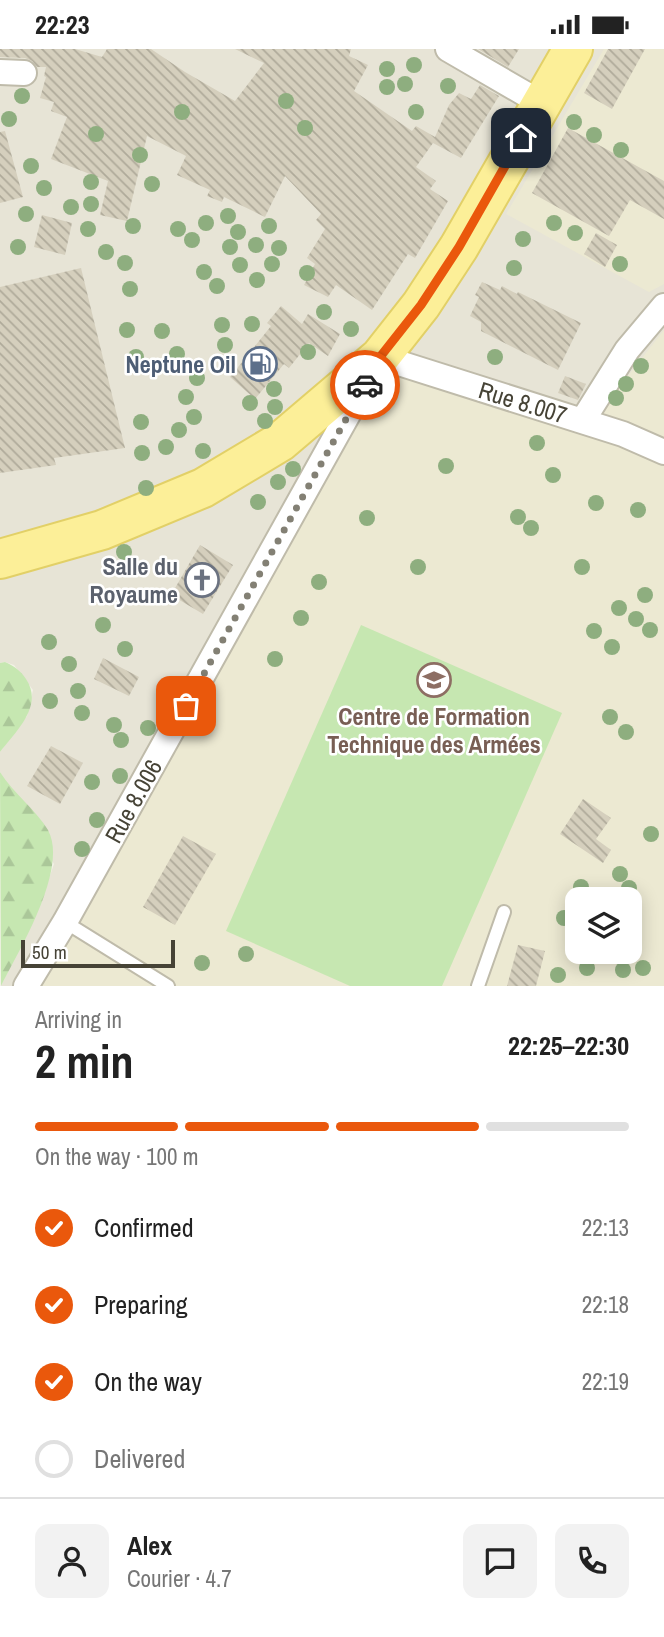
<!DOCTYPE html>
<meta charset="utf-8">
<style>
:root{--surface:#fff;--page:#f2f2f2;--text:#222;--muted:#767676;--line:#e0e0e0;--accent:#ea580c}
body{margin:0;font-family:"Archivo Narrow",sans-serif;background:var(--page);color:var(--text);height:100vh;display:flex;flex-direction:column;font-size:26px;white-space:nowrap}
*{box-sizing:border-box;margin:0}
p{font-size:23px;color:var(--muted)}
.icon{flex:none;width:38px;height:38px;fill:none;stroke:currentColor;stroke-width:2;stroke-linecap:round;stroke-linejoin:round}
.map{position:relative;height:937px;overflow:hidden}
.details{display:flex;flex-direction:column;background:var(--surface);flex:1}
.details>*{flex:none}
.controls{position:absolute;left:565px;top:838px;display:grid;gap:14px}
.controls a{display:grid;place-items:center;width:77px;height:77px;border-radius:14px;background:var(--surface);box-shadow:0 4px 18px #0003;font-size:35px}
.scale{position:absolute;left:21px;bottom:18px;width:154px;box-sizing:border-box;padding-left:7px;border:4px solid #464336;border-top:0;font-size:19px;line-height:24px;white-space:nowrap;color:#464336;-webkit-text-stroke:5px #fff;paint-order:stroke}
.pin{position:absolute;display:grid;place-items:center;width:60px;height:60px;color:#fff;margin:-30px;border-radius:14px;box-shadow:0 4px 10px #0006}
.courier{position:absolute;display:grid;place-items:center;width:70px;height:70px;margin:-35px;border:5px solid #ea580c;border-radius:50%;background:#fff;color:#222;box-shadow:0 2px 9px #0007}
.overview em{font-style:normal;font-weight:700}
.overview div{display:flex;flex-direction:column-reverse}
.overview{display:flex;align-items:center;justify-content:space-between;height:119px;padding:0 35px}
h1{font-size:46px;font-weight:700;line-height:52px}
.bar{display:grid;grid-template-columns:repeat(4,1fr);gap:10px 7px;align-content:center;height:84px;padding:0 35px}
.bar i{height:9px;border-radius:5px;background:var(--line)}
.bar .on{background:var(--accent)}
.bar p{grid-column:span 4}
.line{display:flex;align-items:center;gap:18px;padding:0 35px;border-top:2px solid var(--line)}
.line div{flex:1}
.round{display:grid;place-items:center;flex:none;width:74px;height:74px;border-radius:14px;background:var(--page)}
ol{padding:0 35px;list-style:none}
li{display:flex;align-items:center;gap:21px;height:77px}
li p{margin-inline-start:auto}
li .icon{padding:7px;border-radius:50%;background:var(--accent);color:#fff;stroke-width:4}
li:last-child{color:var(--muted)}
li i{width:38px;height:38px;border:4px solid var(--line);border-radius:50%}
.status{display:flex;justify-content:space-between;align-items:center;height:49px;padding:0 35px;background:var(--surface);direction:ltr}
.status svg{height:19px;fill:currentColor}
.map>svg:first-child{display:block}
.residential{fill:#e7e4d6;fill-rule:evenodd}
.education{fill:#ece9d2;fill-rule:evenodd}
.forest{fill:url(#forest-firs)}
.garden{fill:#c6e7b1}
.building{fill:url(#building-back-hatch)}
.lines{fill:none;stroke-linecap:round;stroke-linejoin:round}
.service-casing{stroke:#bfbbaa;stroke-width:16}
.minor-casing{stroke:#bfbbaa;stroke-width:28}
.primary-casing{stroke:#e2d067;stroke-width:42}
.service{stroke:#fff;stroke-width:12}
.minor{stroke:#fff;stroke-width:24}
.primary{stroke:#fcef98;stroke-width:38}
.tree{fill:#8eae7f}
.done{stroke:#838074;stroke-width:7;stroke-dasharray:0 12.6}
.route{stroke:#ea580c;stroke-width:9}
.labels{text-anchor:middle;dominant-baseline:central;stroke-width:5;stroke-linejoin:round;paint-order:stroke}
.service-label{font-size:24px;font-weight:bold;fill:#4e5e75;stroke:#fff;text-anchor:end}
.street-label{font-size:24px;fill:#464336;stroke:#fff}
.worship-label{font-size:24px;font-weight:bold;fill:#5b616d;stroke:#fff;text-anchor:end}
.education-label{font-size:24px;font-weight:bold;fill:#785e54;stroke:#fff}
</style>
<div class="status"><b>22:23</b><svg viewBox="0 0 49 12"><path d="M0 12V9h3v3zM5 12V6h3v6zM10 12V3h3v9zM15 12V0h3v12zM26 1h20v11H26zM47 4h2v5h-2z"/></svg></div>
<div class="map">
<svg width="664" height="937" viewBox="0 0 664 937">
<defs>
<pattern id="forest-firs" width="22" height="20" patternUnits="userSpaceOnUse" patternTransform="scale(1.75)"><rect width="22" height="20" fill="#c6e7b1"/><path d="M5 1l3.5 6h-7zM16 11l3.5 6h-7z" fill="#abc799"/></pattern>
<pattern id="building-back-hatch" width="6" height="6" patternUnits="userSpaceOnUse" patternTransform="scale(1.75)"><rect width="6" height="6" fill="#d5cfbd"/><path d="M-1 5l2 2M0 0l6 6M5-1l2 2" fill="none" stroke="#afaa9a"/></pattern>
</defs>
<rect width="100%" height="100%" fill="#f3f2e7"/>
<path class="residential" d="M 0,0 L 664,0 L 664,937 L 1,937 L 39,858 L 54,815 L 0,723 L 0,703 L 27,667 L 33,641 L 14,616 L 5,613 L 0,614 ZM 578,850 L 630,850 L 630,903 L 578,903 Z"/>
<path class="education" d="M 604,0 L 664,0 L 664,235 L 649,243 L 506,165 Z
M 664,281 L 664,390 L 599,364 Z
M 374,320 L 578,378 L 664,412 L 664,937 L 32,937 ZM 578,850 L 630,850 L 630,903 L 578,903 Z"/>
<path class="forest" d="M 5,613 C 14,617 21,622 26,630 C 44,657 16,682 0,703 L 0,614 Z
M 0,723 C 13,744 37,762 48,781 C 69,820 19,901 1,937 Z"/>
<path class="garden" d="M 361,576 L 562,664 L 442,937 L 350,937 L 226,882 Z"/>
<path class="building" d="M 0,0 L 75,0 L 102,8 L 107,0 L 151,0 L 185,23 L 235,52 L 264,14 L 235,0 L 351,0 L 349,7 L 368,16 L 354,42 L 412,82 L 416,77 L 435,88 L 449,56 L 459,44 L 471,50 L 480,36 L 499,47 L 461,109 L 433,94 L 416,118 L 436,132 L 430,140 L 448,152 L 415,209 L 408,205 L 372,261 L 336,236 L 328,248 L 304,236 L 315,215 L 307,209 L 325,180 L 316,171 L 321,165 L 285,127 L 265,168 L 224,148 L 222,153 L 207,147 L 210,141 L 177,126 L 186,107 L 147,87 L 127,172 L 100,166 L 108,132 L 51,110 L 67,68 L 51,62 L 54,53 L 40,49 L 46,28 L 44,27 L 46,18 L 37,18 L 32,12 L 25,9 L 0,8 Z
M 478,0 L 519,0 L 508,18 Z
M 608,0 L 645,0 L 612,60 L 584,44 Z
M 568,79 L 664,132 L 664,170 L 630,151 L 609,187 L 532,144 Z
M 5,82 L 23,148 L 0,154 L 0,83 Z
M 42,166 L 72,174 L 65,206 L 34,198 Z
M 596,184 L 617,196 L 605,218 L 584,205 Z
M 81,219 L 125,399 L 54,409 L 56,416 L 0,424 L 0,238 Z
M 482,233 L 500,241 L 502,237 L 517,245 L 518,243 L 581,274 L 558,321 L 481,282 L 481,273 L 470,267 L 479,248 L 475,246 Z
M 281,257 L 302,275 L 308,265 L 340,285 L 328,307 L 309,294 L 289,319 L 284,315 L 255,350 L 230,328 L 271,277 L 267,274 Z
M 565,327 L 586,335 L 578,351 L 558,344 Z
M 200,496 L 233,516 L 203,565 L 171,546 Z
M 103,609 L 139,628 L 129,647 L 94,630 Z
M 51,697 L 83,714 L 60,755 L 27,737 Z
M 583,750 L 611,769 L 596,790 L 611,801 L 603,814 L 560,785 Z
M 183,787 L 216,805 L 175,876 L 143,858 Z
M 518,896 L 545,902 L 536,937 L 507,937 Z"/>
<g class="lines">
<g class="service-casing">
<path id="service" d="M 65,873 L 168,937
M 478,937 L 504,863"/>
</g>
<g class="minor-casing">
<path id="minor" d="M 448,0 L 541,54
M 0,23 L 24,24
M 583,371 L 627,301 L 664,257
M 26,937 L 65,873 L 380,308 L 623,385 L 664,403"/>
</g>
<g class="primary-casing">
<path id="primary" d="M 0,510 L 102,481 L 203,439 L 280,393 L 380,308 L 421,256 L 459,198 L 573,0"/>
</g>
<use href="#service" class="service"/>
<use href="#minor" class="minor"/>
<use href="#primary" class="primary"/>
</g>
<g class="tree">
<circle cx="414" cy="16" r="8"/>
<circle cx="387" cy="20" r="8"/>
<circle cx="405" cy="35" r="8"/>
<circle cx="448" cy="37" r="8"/>
<circle cx="387" cy="38" r="8"/>
<circle cx="22" cy="47" r="8"/>
<circle cx="286" cy="52" r="8"/>
<circle cx="182" cy="63" r="8"/>
<circle cx="416" cy="63" r="8"/>
<circle cx="9" cy="70" r="8"/>
<circle cx="574" cy="73" r="8"/>
<circle cx="305" cy="79" r="8"/>
<circle cx="96" cy="85" r="8"/>
<circle cx="594" cy="86" r="8"/>
<circle cx="621" cy="101" r="8"/>
<circle cx="140" cy="106" r="8"/>
<circle cx="31" cy="117" r="8"/>
<circle cx="91" cy="133" r="8"/>
<circle cx="152" cy="135" r="8"/>
<circle cx="44" cy="139" r="8"/>
<circle cx="91" cy="155" r="8"/>
<circle cx="71" cy="158" r="8"/>
<circle cx="26" cy="165" r="8"/>
<circle cx="228" cy="167" r="8"/>
<circle cx="206" cy="174" r="8"/>
<circle cx="554" cy="174" r="8"/>
<circle cx="133" cy="177" r="8"/>
<circle cx="269" cy="177" r="8"/>
<circle cx="88" cy="180" r="8"/>
<circle cx="178" cy="180" r="8"/>
<circle cx="238" cy="183" r="8"/>
<circle cx="575" cy="184" r="8"/>
<circle cx="523" cy="190" r="8"/>
<circle cx="192" cy="191" r="8"/>
<circle cx="256" cy="196" r="8"/>
<circle cx="18" cy="198" r="8"/>
<circle cx="230" cy="198" r="8"/>
<circle cx="279" cy="199" r="8"/>
<circle cx="106" cy="203" r="8"/>
<circle cx="125" cy="214" r="8"/>
<circle cx="272" cy="215" r="8"/>
<circle cx="620" cy="215" r="8"/>
<circle cx="240" cy="216" r="8"/>
<circle cx="514" cy="219" r="8"/>
<circle cx="204" cy="223" r="8"/>
<circle cx="307" cy="224" r="8"/>
<circle cx="257" cy="231" r="8"/>
<circle cx="217" cy="237" r="8"/>
<circle cx="130" cy="240" r="8"/>
<circle cx="324" cy="263" r="8"/>
<circle cx="252" cy="275" r="8"/>
<circle cx="222" cy="276" r="8"/>
<circle cx="351" cy="280" r="8"/>
<circle cx="127" cy="281" r="8"/>
<circle cx="162" cy="282" r="8"/>
<circle cx="225" cy="296" r="8"/>
<circle cx="308" cy="303" r="8"/>
<circle cx="177" cy="305" r="8"/>
<circle cx="136" cy="308" r="8"/>
<circle cx="495" cy="308" r="8"/>
<circle cx="641" cy="317" r="8"/>
<circle cx="197" cy="329" r="8"/>
<circle cx="626" cy="335" r="8"/>
<circle cx="274" cy="340" r="8"/>
<circle cx="186" cy="348" r="8"/>
<circle cx="616" cy="349" r="8"/>
<circle cx="250" cy="354" r="8"/>
<circle cx="275" cy="358" r="8"/>
<circle cx="194" cy="368" r="8"/>
<circle cx="265" cy="372" r="8"/>
<circle cx="141" cy="373" r="8"/>
<circle cx="179" cy="381" r="8"/>
<circle cx="537" cy="394" r="8"/>
<circle cx="166" cy="398" r="8"/>
<circle cx="203" cy="402" r="8"/>
<circle cx="142" cy="404" r="8"/>
<circle cx="446" cy="417" r="8"/>
<circle cx="293" cy="420" r="8"/>
<circle cx="553" cy="426" r="8"/>
<circle cx="278" cy="433" r="8"/>
<circle cx="146" cy="439" r="8"/>
<circle cx="258" cy="453" r="8"/>
<circle cx="596" cy="454" r="8"/>
<circle cx="638" cy="461" r="8"/>
<circle cx="518" cy="468" r="8"/>
<circle cx="367" cy="469" r="8"/>
<circle cx="531" cy="479" r="8"/>
<circle cx="124" cy="503" r="8"/>
<circle cx="418" cy="518" r="8"/>
<circle cx="582" cy="518" r="8"/>
<circle cx="319" cy="533" r="8"/>
<circle cx="645" cy="546" r="8"/>
<circle cx="619" cy="559" r="8"/>
<circle cx="301" cy="569" r="8"/>
<circle cx="636" cy="570" r="8"/>
<circle cx="103" cy="576" r="8"/>
<circle cx="650" cy="581" r="8"/>
<circle cx="594" cy="582" r="8"/>
<circle cx="49" cy="593" r="8"/>
<circle cx="612" cy="598" r="8"/>
<circle cx="125" cy="600" r="8"/>
<circle cx="275" cy="610" r="8"/>
<circle cx="69" cy="615" r="8"/>
<circle cx="78" cy="642" r="8"/>
<circle cx="50" cy="652" r="8"/>
<circle cx="82" cy="664" r="8"/>
<circle cx="610" cy="668" r="8"/>
<circle cx="114" cy="676" r="8"/>
<circle cx="148" cy="679" r="8"/>
<circle cx="626" cy="683" r="8"/>
<circle cx="121" cy="691" r="8"/>
<circle cx="120" cy="727" r="8"/>
<circle cx="92" cy="733" r="8"/>
<circle cx="97" cy="771" r="8"/>
<circle cx="651" cy="785" r="8"/>
<circle cx="82" cy="800" r="8"/>
<circle cx="620" cy="825" r="8"/>
<circle cx="581" cy="838" r="8"/>
<circle cx="629" cy="839" r="8"/>
<circle cx="564" cy="869" r="8"/>
<circle cx="246" cy="905" r="8"/>
<circle cx="202" cy="914" r="8"/>
<circle cx="587" cy="919" r="8"/>
<circle cx="643" cy="919" r="8"/>
<circle cx="623" cy="921" r="8"/>
<circle cx="558" cy="926" r="8"/>
</g>
<g class="lines">
<path class="done" d="M 186,657 L 365,336"/>
<path class="route" d="M 365,336 L 380,308 L 421,256 L 459,198 L 521,89"/>
</g>
<defs>
<g id="fuel-ring" transform="scale(1.75)"><circle r="9.5" fill="#fff" stroke="#5c6f8a" stroke-width="1.5"/><path d="M-5.5-6h7V0h2V4h1.3V-2.5L3-4.5l.8-.8L6-3V5H2.5V1h-1V6h-7ZM-4.2-4.7v3.2H.2V-4.7Z" fill="#5c6f8a"/></g>
<g id="church-ring" transform="scale(1.75)"><circle r="9.5" fill="#fff" stroke="#6b7280" stroke-width="1.5"/><path d="M-1.2-6h2.4v3.5h3.3v2.4h-3.3V6h-2.4V-.1h-3.3v-2.4h3.3Z" fill="#6b7280"/></g>
<g id="school-ring" transform="scale(1.75)"><circle r="9.5" fill="#fff" stroke="#8d6e63" stroke-width="1.5"/><path d="M0-5L7-2L0 1L-7-2ZM-4 1L0 2.5L4 1V4Q0 6-4 4Z" fill="#8d6e63"/></g>
</defs>
<g fill-rule="evenodd">
<use href="#fuel-ring" x="260" y="315"/>
<use href="#church-ring" x="202" y="531"/>
<use href="#school-ring" x="434" y="631"/>
</g>
<g class="labels">
<g class="service-label">
<text x="236" y="315">Neptune Oil</text>
</g>
<g class="street-label">
<text transform="translate(523 353) rotate(17)">Rue 8.007</text>
<text transform="translate(133 752) rotate(-61)">Rue 8.006</text>
</g>
<g class="worship-label">
<text x="178" y="517">Salle du<tspan x="178" dy="28">Royaume</tspan></text>
</g>
<g class="education-label">
<text x="434" y="667">Centre de Formation<tspan x="434" dy="28">Technique des Armées</tspan></text>
</g>
</g>
</svg>
<div class="controls">
<a><svg class="icon" aria-label="layers" viewBox="0 0 24 24"><path d="M12 4l9 5-9 5-9-5zM3 14l9 5 9-5"/></svg></a>
</div>
<div class="scale">50 m</div>
<div class="pin" style="left:186px;top:657px;background:#ea580c"><svg class="icon" aria-label="bag" viewBox="0 0 24 24"><path d="M5 8h14l-1 12H6zM9 8a3 3 0 0 1 6 0"/></svg></div>
<div class="pin" style="left:521px;top:89px;background:#1f2937"><svg class="icon" aria-label="home" viewBox="0 0 24 24"><path d="M3 11l9-7 9 7M6 9v11h12V9"/></svg></div>
<div class="courier" style="left:365px;top:336px"><svg class="icon" aria-label="car" viewBox="0 0 24 24"><path d="M5 17H2v-5l4-1 3-4h7l3 4 3 1v5h-3M9 17h6M6 11h13"/><circle cx="7" cy="17" r="2"/><circle cx="17" cy="17" r="2"/></svg></div>
</div>
<section class="details">
<div class="overview"><div><h1>2 min</h1><p>Arriving in</p></div><em>22:25–22:30</em></div>
<div class="bar"><i class="on"></i><i class="on"></i><i class="on"></i><i></i><p>On the way · 100 m</p></div>
<ol>
<li><svg class="icon" aria-label="check" viewBox="0 0 24 24"><path d="M5 12l5 5 9-10"/></svg>Confirmed<p>22:13</p></li>
<li><svg class="icon" aria-label="check" viewBox="0 0 24 24"><path d="M5 12l5 5 9-10"/></svg>Preparing<p>22:18</p></li>
<li><svg class="icon" aria-label="check" viewBox="0 0 24 24"><path d="M5 12l5 5 9-10"/></svg>On the way<p>22:19</p></li>
<li><i></i>Delivered</li>
</ol>
<div class="line" style="height:126px"><a class="round"><svg class="icon" aria-label="person" viewBox="0 0 24 24"><circle cx="12" cy="8" r="4"/><path d="M4 21q1-7 8-7t8 7"/></svg></a><div><b>Alex</b><p>Courier · 4.7</p></div><a class="round"><svg class="icon" aria-label="chat" viewBox="0 0 24 24"><path d="M4 5h16v11H9l-5 4z"/></svg></a><a class="round"><svg class="icon" aria-label="phone" viewBox="0 0 24 24"><path d="M5 4h4l2 5-3 2q2 4 5 5l2-3 5 2v4C11 20 4 13 5 4z"/></svg></a></div>
</section>
